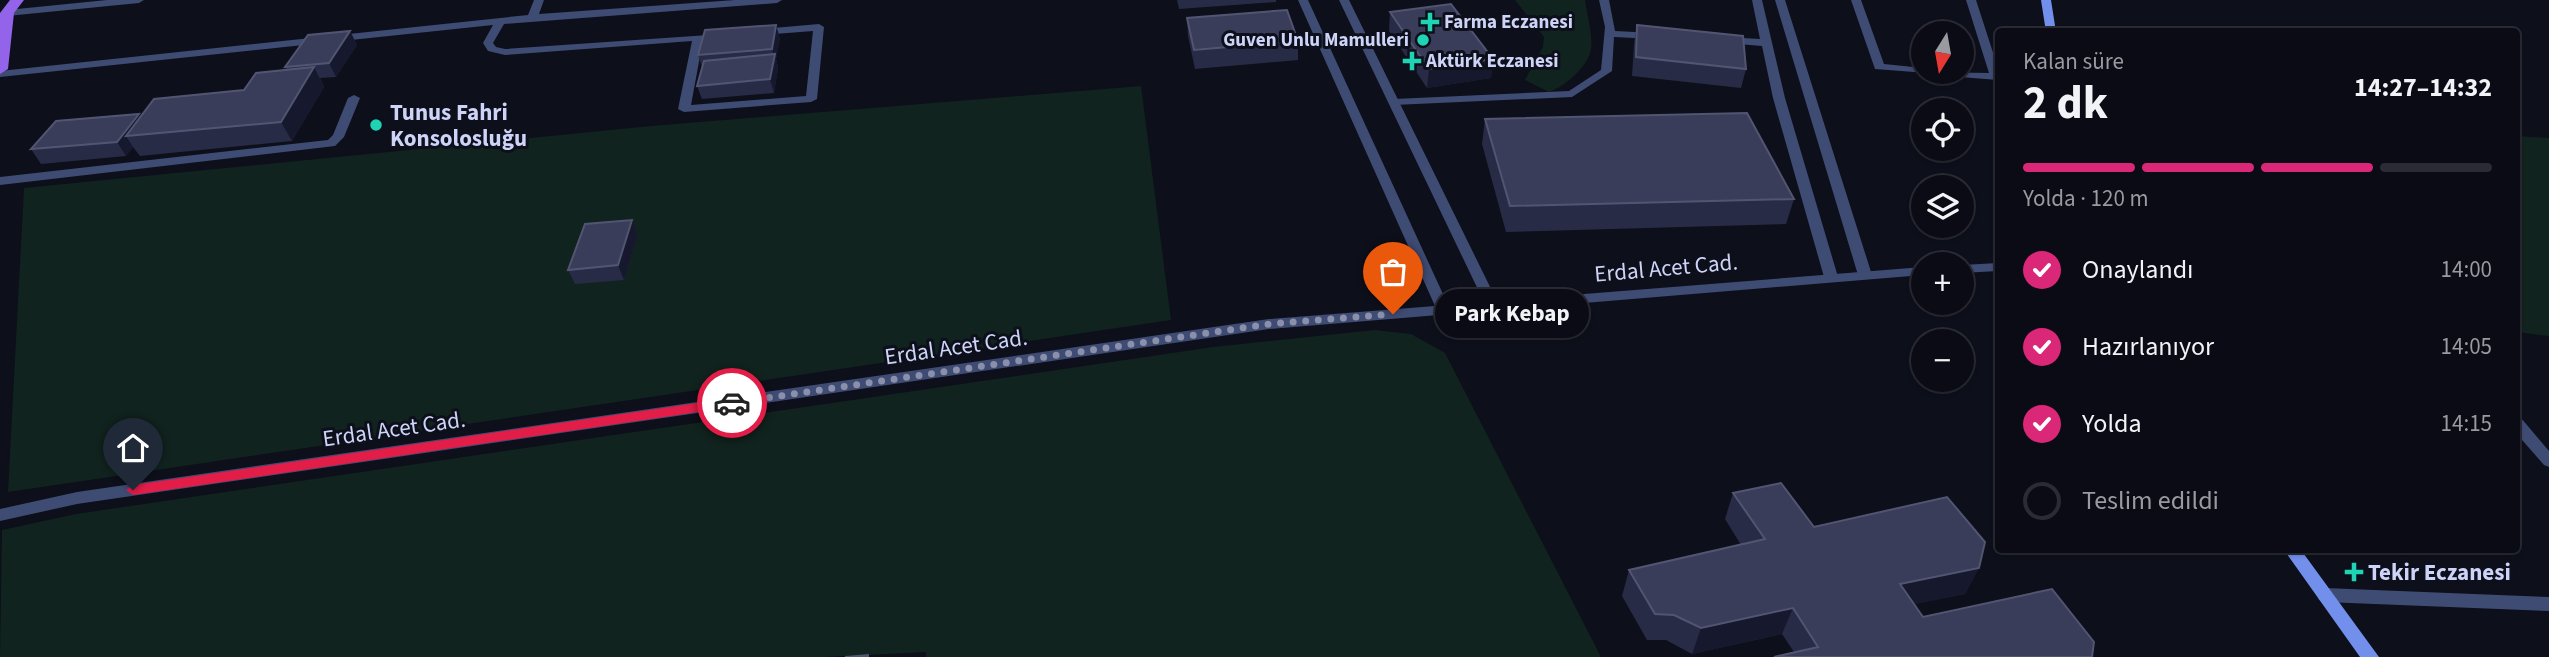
<!DOCTYPE html>
<html lang="tr">
<meta charset="utf-8">
<style>
:root{--surface:#0a0b14;--page:#13141d;--text:#f1f3f6;--muted:#999ba0;--line:#2a2b34;--accent:#db2777}
body{margin:0;font-family:"Source Sans 3",sans-serif;background:var(--page);color:var(--text);height:100vh;display:flex;flex-direction:column;font-size:26px;white-space:nowrap}
*{box-sizing:border-box;margin:0}
p{font-size:23px;color:var(--muted)}
.icon{flex:none;width:38px;height:38px;fill:none;stroke:currentColor;stroke-width:2;stroke-linecap:round;stroke-linejoin:round}
.map{position:relative;flex:1;overflow:hidden}
.sheet{position:absolute;left:1995px;top:28px;width:525px;height:525px;display:flex;flex-direction:column;background:var(--surface);border-radius:7px;box-shadow:0 2px 5px #0004,0 0 0 2px var(--line)}
.sheet>*{flex:none}
.needle{width:46px;rotate:191deg}
.controls{position:absolute;left:1911px;top:21px;display:grid;gap:14px}
.controls a{display:grid;place-items:center;width:63px;height:63px;border-radius:50%;background:var(--surface);box-shadow:0 2px 5px #0004,0 0 0 2px var(--line);font-size:35px}
.pin{position:absolute;display:grid;place-items:center;width:60px;height:60px;color:#fff;margin:-72px -30px;border-radius:50% 50% 50% 0;rotate:-45deg;box-shadow:0 0 7px #0007}
.pin .icon{rotate:45deg}
.courier{position:absolute;display:grid;place-items:center;width:70px;height:70px;margin:-35px;border:5px solid #e11d48;border-radius:50%;background:#fff;color:#222;box-shadow:0 2px 9px #0007}
.bubble{position:absolute;height:49px;border-radius:24px;background:var(--surface);box-shadow:0 2px 5px #0004,0 0 0 2px var(--line);font-size:23px;font-weight:700;line-height:49px;text-align:center}
.head em{font-style:normal;font-weight:700}
.head div{display:flex;flex-direction:column-reverse}
.head{display:flex;align-items:center;justify-content:space-between;height:119px;padding:0 28px}
h1{font-size:46px;font-weight:700;line-height:52px}
.bar{display:grid;grid-template-columns:repeat(4,1fr);gap:10px 7px;align-content:center;height:84px;padding:0 28px}
.bar i{height:9px;border-radius:5px;background:var(--line)}
.bar .selected{background:var(--accent)}
.bar p{grid-column:span 4}
ol{padding:0 28px;list-style:none}
li{display:flex;align-items:center;gap:21px;height:77px}
li p{margin-inline-start:auto}
li .icon{padding:7px;border-radius:50%;background:var(--accent);color:#fff;stroke-width:4}
li:last-child{color:var(--muted)}
li i{width:38px;height:38px;border:4px solid var(--line);border-radius:50%}
.map>svg:first-child{display:block}
.green{fill:#11231e}
.lines{fill:none;stroke-linecap:round;stroke-linejoin:round}
.service{fill:#3e4b73;fill-rule:evenodd}
.minor{fill:#3e4b73;fill-rule:evenodd}
.tertiary{fill:#3e4b73;fill-rule:evenodd}
.secondary{fill:#718feb;fill-rule:evenodd}
.primary{fill:#9363e9;fill-rule:evenodd}
.wall{fill:#282b46}
.shaded-wall{fill:#16182d}
.building{fill:#3a3d59;stroke:#515572;stroke-width:2}
.route{fill:#e11d48}
.done{stroke:#8a8faa;stroke-width:7;stroke-dasharray:0 12.6}
.poi-dot{fill:#1ed4b5;stroke:#0d0f1a;stroke-width:2.5}
.labels{text-anchor:middle;dominant-baseline:central;stroke-width:6;stroke-linejoin:round;paint-order:stroke}
.far-poi-label{font-size:19px;font-weight:bold;fill:#ced4f8;stroke:#0d0f1a;text-anchor:start}
.poi-label{font-size:23px;font-weight:bold;fill:#ced4f8;stroke:#0d0f1a;text-anchor:start}
.street-label{font-size:23px;fill:#ced4f8;stroke:#0d0f1a}
</style>
<div class="map">
<svg width="2549" height="657" viewBox="0 0 2549 657">
<rect width="100%" height="100%" fill="#0d0f1a"/>
<path class="green" d="M 1515,0 L 1585,0 C 1587,15 1593,34 1591,50 C 1587,68 1565,86 1549,92 L 1525,80 L 1543,47 L 1544,37 Z
M 1141,86 L 1171,320 L 8,492 L 24,188 L 651,126 Z
M 2516,136 L 2549,138 L 2549,336 L 2517,332 Z
M 1375,330 L 1411,334 L 1445,353 L 1601,657 L 926,657 L 926,652 L 826,657 L 0,657 L 2,530 L 76,514 L 1213,347 Z"/>
<g class="lines">
<path class="service" d="M 1851,0 L 1861,0 L 1884,64 L 1923,68 L 1923,72 L 1928,72 L 1927,73 L 1875,69 Z
M 1966,0 L 1976,0 L 1998,68 L 1998,80 L 1935,75 L 1929,72 L 1989,73 Z"/>
<path class="minor" d="M 107,0 L 144,0 L 139,3 L 7,16 L 2,13 L 7,10 Z
M 534,0 L 544,0 L 539,14 L 735,0 L 782,0 L 777,3 L 504,24 L 493,43 L 496,47 L 505,49 L 723,34 L 723,38 L 703,40 L 691,105 L 806,96 L 813,31 L 761,35 L 756,32 L 761,29 L 819,24 L 824,27 L 817,99 L 811,102 L 684,112 L 678,109 L 692,41 L 505,55 L 488,51 L 483,43 L 493,25 L 0,77 L 0,71 L 528,15 Z
M 1599,0 L 1609,0 L 1615,31 L 1654,33 L 1659,36 L 1654,39 L 1614,37 L 1612,71 L 1572,97 L 1394,105 L 1388,102 L 1394,99 L 1569,91 L 1601,70 L 1605,27 Z
M 1752,0 L 1762,0 L 1785,98 L 1838,277 L 1836,280 L 1826,280 L 1824,277 L 1773,98 L 1762,46 L 1726,43 L 1721,40 L 1726,37 L 1760,39 Z
M 1775,0 L 1785,0 L 1872,275 L 1870,278 L 1860,278 L 1858,275 Z
M 354,95 L 360,98 L 344,137 L 335,146 L 0,185 L 0,177 L 328,140 L 333,135 L 348,98 Z
M 2516,417 L 2521,418 L 2549,451 L 2549,467 L 2544,465 L 2516,433 Z
M 2325,588 L 2549,597 L 2549,611 L 2325,602 L 2319,600 L 2317,595 L 2319,590 Z"/>
<path class="tertiary" d="M 1298,0 L 1308,0 L 1448,305 L 1484,302 L 1339,0 L 1349,0 L 1497,301 L 1923,267 L 1923,275 L 1269,329 L 77,504 L 0,521 L 0,509 L 77,492 L 1269,319 L 1435,306 Z
M 1998,263 L 1998,271 L 1962,273 L 1962,265 Z"/>
<path class="secondary" d="M 2041,0 L 2051,0 L 2056,32 L 2046,32 Z
M 2284,550 L 2301,550 L 2379,657 L 2360,657 Z"/>
<path class="primary" d="M 10,0 L 24,0 L 14,13 L 8,69 L 0,74 L 0,13 Z"/>
</g>
<path class="wall" d="M 1177,0 L 1276,0 L 1276,2 L 1179,9 Z
M 1390,12 L 1493,59 L 1491,78 L 1427,88 L 1389,31 Z
M 1187,18 L 1298,41 L 1298,60 L 1195,69 L 1188,36 Z
M 1637,25 L 1746,69 L 1741,88 L 1632,76 L 1634,44 Z
M 350,31 L 357,45 L 336,77 L 320,78 L 324,87 L 292,141 L 140,156 L 133,147 L 126,156 L 41,164 L 31,149 L 141,117 L 244,90 L 287,70 L 285,67 Z
M 780,38 L 776,59 L 778,68 L 774,93 L 702,99 L 697,86 L 702,67 L 698,55 Z
M 1485,119 L 1794,199 L 1786,224 L 1506,232 L 1482,144 Z
M 632,220 L 638,235 L 624,280 L 575,284 L 568,270 Z
M 1733,493 L 1814,527 L 1979,568 L 1965,594 L 1914,604 L 1923,617 L 2052,589 L 1794,652 L 1782,634 L 1692,654 L 1666,640 L 1647,640 L 1622,596 L 1629,570 L 1741,545 L 1725,519 Z"/>
<path class="shaded-wall" d="M 776,25 L 780,38 L 776,59 L 778,68 L 774,93 L 770,79 L 774,58 L 772,49 Z
M 350,31 L 357,45 L 336,77 L 329,63 Z
M 1493,59 L 1491,78 L 1427,88 L 1429,69 Z
M 314,67 L 324,87 L 292,141 L 281,122 Z
M 139,114 L 148,128 L 126,136 L 133,147 L 126,156 L 117,142 Z
M 632,220 L 638,235 L 624,280 L 618,265 Z
M 1979,568 L 1965,594 L 1887,610 L 1900,584 Z
M 1793,608 L 1782,634 L 1692,654 L 1701,628 Z"/>
<path class="building" d="M 1451,4 L 1493,59 L 1429,69 L 1390,12 Z
M 1287,10 L 1298,41 L 1194,50 L 1187,18 Z
M 776,25 L 772,49 L 698,55 L 705,30 Z
M 1637,25 L 1743,36 L 1746,69 L 1636,57 Z
M 350,31 L 329,63 L 285,67 L 308,35 Z
M 775,54 L 770,79 L 697,86 L 704,61 Z
M 314,67 L 281,122 L 126,136 L 154,99 L 244,90 L 256,73 Z
M 1747,113 L 1794,199 L 1510,206 L 1485,119 Z
M 139,114 L 117,142 L 31,149 L 56,121 Z
M 632,220 L 618,265 L 568,270 L 585,224 Z
M 1781,483 L 1814,527 L 1947,497 L 1985,542 L 1979,568 L 1900,584 L 1923,617 L 2052,589 L 2094,642 L 2092,657 L 1774,657 L 1818,647 L 1793,608 L 1701,628 L 1674,615 L 1655,614 L 1629,570 L 1765,539 L 1733,493 Z
M 868,655 L 868,657 L 845,657 Z"/>
<path class="route" d="M 732,398 L 738,403 L 732,407 L 133,495 L 126,490 L 133,485 Z"/>
<g class="lines">
<path class="done" d="M 732,403 L 1269,324 L 1393,314"/>
</g>
<g class="poi-dot">
<path d="M1426.5 11.5h7v7h7v7h-7v7h-7v-7h-7v-7h7z"/>
<circle cx="1423" cy="40" r="7"/>
<path d="M1408.5 50.5h7v7h7v7h-7v7h-7v-7h-7v-7h7z"/>
<circle cx="376" cy="125" r="7"/>
<path d="M2350.5 561.5h7v7h7v7h-7v7h-7v-7h-7v-7h7z"/>
</g>
<g class="labels">
<g class="far-poi-label">
<text x="1444" y="22">Farma Eczanesi</text>
<text x="1409" y="40" text-anchor="end">Guven Unlu Mamulleri</text>
<text x="1426" y="61">Aktürk Eczanesi</text>
</g>
<g class="poi-label">
<text x="390" y="112">Tunus Fahri<tspan x="390" dy="26">Konsolosluğu</tspan></text>
<text x="2368" y="572">Tekir Eczanesi</text>
</g>
<g class="street-label">
<text transform="translate(1666 268) rotate(-5)">Erdal Acet Cad.</text>
<text transform="translate(956 347) rotate(-8)">Erdal Acet Cad.</text>
<text transform="translate(394 429) rotate(-8)">Erdal Acet Cad.</text>
</g>
</g>
</svg>
<div class="controls">
<a><svg class="needle" viewBox="-14 -14 28 28"><path d="M0-13l5 13h-10z" fill="#e53935"/><path d="M0 13l5-13h-10z" fill="#999ba0"/></svg></a>
<a><svg class="icon" aria-label="locate" viewBox="0 0 24 24"><circle cx="12" cy="12" r="6"/><path d="M12 2v4M12 18v4M2 12h4M18 12h4"/></svg></a>
<a><svg class="icon" aria-label="layers" viewBox="0 0 24 24"><path d="M12 4l9 5-9 5-9-5zM3 14l9 5 9-5"/></svg></a>
<a>+</a>
<a>−</a>
</div>
<div class="pin" style="left:1393px;top:314px;background:#ea580c"><svg class="icon" aria-label="bag" viewBox="0 0 24 24"><path d="M5 8h14l-1 12H6zM9 8a3 3 0 0 1 6 0"/></svg></div>
<div class="pin" style="left:133px;top:490px;background:#1f2937"><svg class="icon" aria-label="home" viewBox="0 0 24 24"><path d="M3 11l9-7 9 7M6 9v11h12V9"/></svg></div>
<div class="courier" style="left:732px;top:403px"><svg class="icon" aria-label="car" viewBox="0 0 24 24"><path d="M5 17H2v-5l4-1 3-4h7l3 4 3 1v5h-3M9 17h6M6 11h13"/><circle cx="7" cy="17" r="2"/><circle cx="17" cy="17" r="2"/></svg></div>
<div class="bubble" style="left:1435px;top:289px;width:154px">Park Kebap</div>
<section class="sheet">
<div class="head"><div><h1>2 dk</h1><p>Kalan süre</p></div><em>14:27–14:32</em></div>
<div class="bar"><i class="selected"></i><i class="selected"></i><i class="selected"></i><i></i><p>Yolda · 120 m</p></div>
<ol>
<li><svg class="icon" aria-label="check" viewBox="0 0 24 24"><path d="M5 12l5 5 9-10"/></svg>Onaylandı<p>14:00</p></li>
<li><svg class="icon" aria-label="check" viewBox="0 0 24 24"><path d="M5 12l5 5 9-10"/></svg>Hazırlanıyor<p>14:05</p></li>
<li><svg class="icon" aria-label="check" viewBox="0 0 24 24"><path d="M5 12l5 5 9-10"/></svg>Yolda<p>14:15</p></li>
<li><i></i>Teslim edildi</li>
</ol>
</section>
</div>
